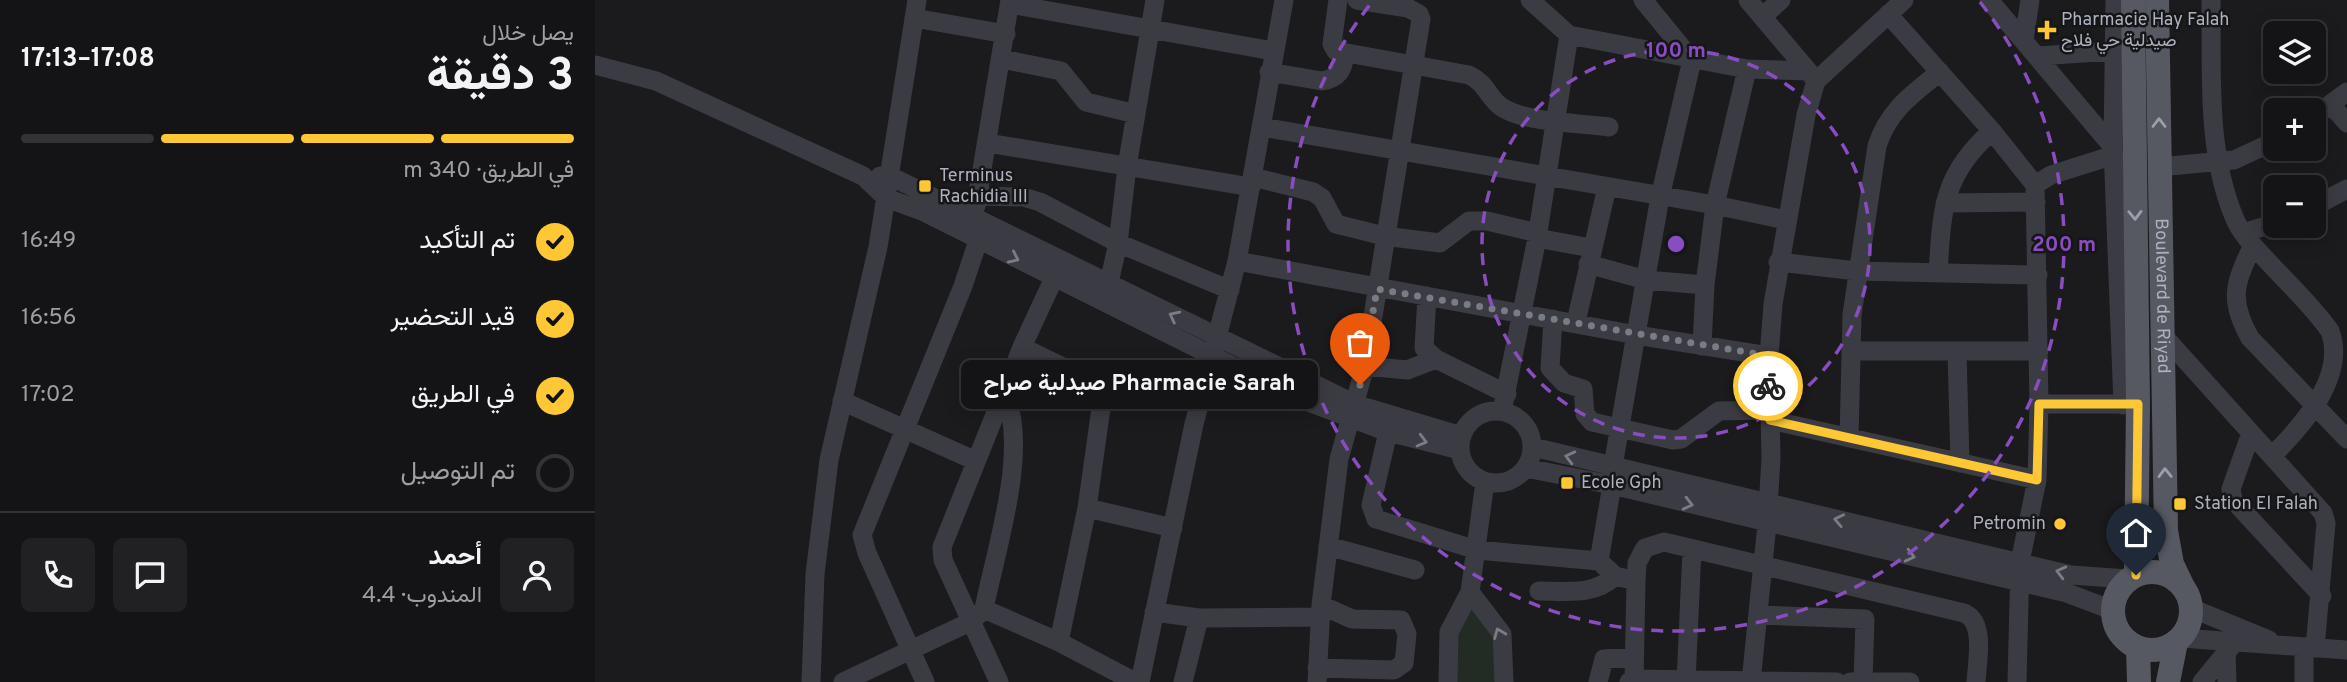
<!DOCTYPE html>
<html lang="ar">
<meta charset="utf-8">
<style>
:root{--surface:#141416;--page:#212123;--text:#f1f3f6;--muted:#9d9ea1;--line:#333335;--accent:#fdc833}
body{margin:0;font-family:Overpass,Vazirmatn,sans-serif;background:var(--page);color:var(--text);direction:rtl;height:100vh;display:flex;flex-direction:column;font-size:26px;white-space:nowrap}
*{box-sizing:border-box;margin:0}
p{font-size:23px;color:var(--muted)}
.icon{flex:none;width:38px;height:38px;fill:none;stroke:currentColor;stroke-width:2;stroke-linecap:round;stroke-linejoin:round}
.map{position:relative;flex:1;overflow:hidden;direction:ltr}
.details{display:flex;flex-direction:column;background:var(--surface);width:595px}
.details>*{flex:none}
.tools{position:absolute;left:1668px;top:21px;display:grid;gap:14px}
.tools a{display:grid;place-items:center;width:63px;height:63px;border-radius:10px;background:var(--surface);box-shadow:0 4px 18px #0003,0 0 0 2px var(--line);font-size:35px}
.pin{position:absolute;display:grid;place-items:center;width:60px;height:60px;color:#fff;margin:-72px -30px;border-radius:50% 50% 50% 0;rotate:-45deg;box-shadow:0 0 7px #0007}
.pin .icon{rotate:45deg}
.courier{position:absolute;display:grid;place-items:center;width:70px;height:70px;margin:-35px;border:5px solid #fdc833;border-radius:50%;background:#fff;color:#222;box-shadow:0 2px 9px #0007}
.bubble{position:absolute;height:49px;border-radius:10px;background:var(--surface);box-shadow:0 4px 18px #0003,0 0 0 2px var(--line);font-size:23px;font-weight:700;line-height:49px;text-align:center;direction:rtl}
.summary em{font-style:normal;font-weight:700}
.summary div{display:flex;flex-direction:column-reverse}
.summary{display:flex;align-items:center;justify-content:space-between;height:119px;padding:0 21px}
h1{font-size:46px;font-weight:700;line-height:52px}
.bar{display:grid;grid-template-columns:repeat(4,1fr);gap:10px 7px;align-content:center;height:84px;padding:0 21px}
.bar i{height:9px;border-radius:5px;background:var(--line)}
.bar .current{background:var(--accent)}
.bar p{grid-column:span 4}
.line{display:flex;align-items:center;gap:18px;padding:0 21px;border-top:2px solid var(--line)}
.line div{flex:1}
.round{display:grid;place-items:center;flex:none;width:74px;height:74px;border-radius:10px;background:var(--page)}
ol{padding:0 21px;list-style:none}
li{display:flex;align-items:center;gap:21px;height:77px}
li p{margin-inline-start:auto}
li .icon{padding:7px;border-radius:50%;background:var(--accent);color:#111;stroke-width:4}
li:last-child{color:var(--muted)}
li i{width:38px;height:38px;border:4px solid var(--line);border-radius:50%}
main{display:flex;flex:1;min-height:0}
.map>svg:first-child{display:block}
.green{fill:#222c24}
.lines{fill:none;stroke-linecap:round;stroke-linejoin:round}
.minor{stroke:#3b3c43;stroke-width:19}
.major{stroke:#575962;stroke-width:24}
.oneway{stroke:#9c9fab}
.oneway2{stroke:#7a7c86}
.done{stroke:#7a7c85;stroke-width:7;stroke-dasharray:0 12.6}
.route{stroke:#fdc833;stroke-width:9}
.ring{fill:none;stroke:#884dbe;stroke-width:3.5;stroke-dasharray:12 9}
.poi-dot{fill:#fdc833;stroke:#161618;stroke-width:2.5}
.labels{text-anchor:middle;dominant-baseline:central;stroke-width:5;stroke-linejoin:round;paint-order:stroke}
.poi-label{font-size:18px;fill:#adb1bd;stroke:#161618;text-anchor:start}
.street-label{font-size:18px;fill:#adb1bd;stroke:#161618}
.centre{fill:#884dbe;stroke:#161618;stroke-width:3.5}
.ring-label{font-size:21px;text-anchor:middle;font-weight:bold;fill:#884dbe;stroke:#161618;stroke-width:5;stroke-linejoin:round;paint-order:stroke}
</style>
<main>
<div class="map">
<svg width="1752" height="682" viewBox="0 0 1752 682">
<rect width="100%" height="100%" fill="#1b1b1d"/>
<path class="green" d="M 872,595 L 904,636 L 904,682 L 851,682 Z"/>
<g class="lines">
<path class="minor" d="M 743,0 L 737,44 L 741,51 L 874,75 C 893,84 893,99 908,108 C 933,123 985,123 1014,127
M 935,0 L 974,35 L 1152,69 L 1213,71
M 1153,0 L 1218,77
M 1394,0 L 1518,147
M 1520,0 L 1518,147 L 1528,405
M 1616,0 C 1617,72 1611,149 1639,217 C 1647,237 1664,251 1678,267 C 1697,287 1719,308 1735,331 C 1752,377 1706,427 1677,456
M 415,4 L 678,51
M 1293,14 L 1397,131 L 1440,185 L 1444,404
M 1167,17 L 1186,0
M 319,18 L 411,34
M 1429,40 L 1435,0
M 1443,56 L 1532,50
M 407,59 L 466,71 L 491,102 L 541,114
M 0,65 L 61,81 L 268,176 L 291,198 L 327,211 L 698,396 L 793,432 L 865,450
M 674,72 L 727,81 C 744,78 748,70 750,54
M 1737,106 L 1752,123
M 1718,117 L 1752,92
M 667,127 L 1120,205 L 1191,220
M 393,143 L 656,187
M 1564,167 L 1639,160 L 1680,141
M 285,176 L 295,176 L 760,404 L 867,436
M 658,177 L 718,192 L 727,198 L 741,224 L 789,236 L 845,243 L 874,221 L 892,221 L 943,233
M 1440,185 L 1456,175 L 1519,155
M 383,196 L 428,197 L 445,202 L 523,243 L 635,290
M 1350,203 L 1441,202
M 381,206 L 415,0
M 1718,207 L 1752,189
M 1648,233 L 1680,223
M 942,238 L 996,248
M 1658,245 C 1640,283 1633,299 1655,338 L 1752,439
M 642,261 L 1041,335 L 1174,356
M 1183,262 L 1262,271 L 1443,275
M 993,264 L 1051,280 L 1110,285
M 1343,273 C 1347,210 1347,175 1397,131
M 511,296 L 523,243 L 532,167 L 560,0
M 832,296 L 829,348 L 841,359 L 912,394
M 958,319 L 955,368 L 969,383 L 988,389 L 990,414 L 997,422 L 1078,440 L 1086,439 L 1124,411 L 1174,410
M 981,322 L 1012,187
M 1567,334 L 1728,513 L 1731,523 L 1720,648
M 1107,346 L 1110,285 L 1120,205 L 1152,69
M 427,347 L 476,371 L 505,392 L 507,401 L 492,508 L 464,642
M 1256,351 L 1444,351
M 1362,352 L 1365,463
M 770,366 L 812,370 L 841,359
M 247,401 L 381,461
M 907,411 L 942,238 L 974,35
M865 447a36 36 0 1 1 72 0a36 36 0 1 1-72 0Z
M 1175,420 L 1442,480
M 793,432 L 776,505 L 781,519 L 882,550 L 1004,561 L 1017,485
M 1656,433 L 1636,489 L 1638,500 L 1727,596
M 1254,438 L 1257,315 L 1282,146 C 1293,111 1316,95 1345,72
M 938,447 L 1476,575 L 1533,579
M 1018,466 L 1065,197 L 1097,60 L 1048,0
M 931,468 L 1017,485 L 1472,593 L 1517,610
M 492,508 L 578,528
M 733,546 L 820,570
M 1004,561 L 1020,576 L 1041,581 L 1039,682
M 1041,581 L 1042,563 L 1050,548 L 1069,542 L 1369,613 C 1391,622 1382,662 1381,682
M 944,591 C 971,591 999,596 1020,576
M 875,592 L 907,634 L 909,682
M 1596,608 L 1674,640
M 389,609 L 464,642 L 540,682
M 559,612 L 604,618 L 725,617
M 1164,615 L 1270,619 L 1268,682
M 1586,638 L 1752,650
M 1709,647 L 1709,682
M 1631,651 L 1632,682
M 722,668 L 799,670 L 809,663 L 812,634 L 806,620 L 757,619 L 726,605
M 216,682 L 220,574 L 234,460 L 283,247 L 322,0
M 248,682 L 377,621 L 389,609 C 401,548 435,448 409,392
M 330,682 L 272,553 L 267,535 L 368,286 L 383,241
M 404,682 L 348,560 L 347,547 L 427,347 L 459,278
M 545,682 L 599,424 L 642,261 L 689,0
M 588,682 L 604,618
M 722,682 L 726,605 L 744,459 L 770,366 L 826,19 L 824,14 L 813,8 L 762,0
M 853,682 L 854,632 L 875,592 L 890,482
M 1003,682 L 1009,659 L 1039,657
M 1034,682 L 1039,679 L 1242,682
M 1091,682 L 1097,549
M 1156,682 L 1172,524 L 1176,459 L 1174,356 L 1178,304 L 1211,115 L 1221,81 L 1309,0
M 1255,682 L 1315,682
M 1422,682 L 1425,562 L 1442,480 L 1444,404 L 1541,404
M 1607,682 L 1639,643"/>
<g class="major">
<path d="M 1538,0 L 1543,404 L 1541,575"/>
<path id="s1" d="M 1562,0 L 1571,531 L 1577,564 L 1588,587"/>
<circle cx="1557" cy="611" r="39"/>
<path d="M 1543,648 L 1544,682"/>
<path d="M 1573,682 L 1581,642"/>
</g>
</g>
<defs><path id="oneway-chevron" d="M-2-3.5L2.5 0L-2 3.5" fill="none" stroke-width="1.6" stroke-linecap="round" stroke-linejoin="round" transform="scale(1.75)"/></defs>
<g class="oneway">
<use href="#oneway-chevron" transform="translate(1564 123) rotate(-90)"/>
<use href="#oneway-chevron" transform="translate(1540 215) rotate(89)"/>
<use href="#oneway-chevron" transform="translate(1570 473) rotate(-91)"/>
</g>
<g class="oneway2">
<use href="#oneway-chevron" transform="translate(419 258) rotate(25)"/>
<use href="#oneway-chevron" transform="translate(579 316) rotate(-153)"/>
<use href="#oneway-chevron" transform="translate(827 441) rotate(15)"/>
<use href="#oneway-chevron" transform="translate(975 457) rotate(-166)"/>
<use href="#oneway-chevron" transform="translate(1093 504) rotate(14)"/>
<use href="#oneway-chevron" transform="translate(1244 520) rotate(-168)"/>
<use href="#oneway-chevron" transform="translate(1315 556) rotate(14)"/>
<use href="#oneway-chevron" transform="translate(1466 572) rotate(-166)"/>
<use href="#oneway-chevron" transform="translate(904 633) rotate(-112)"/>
</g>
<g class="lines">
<path class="done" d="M 765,385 L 782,289 L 1174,356 L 1173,386"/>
<path class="route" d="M 1173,386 L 1175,420 L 1442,480 L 1444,404 L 1543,404 L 1541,575"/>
</g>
<g class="ring">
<circle cx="1081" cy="244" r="194"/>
<path d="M1385 2A388 388 0 1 1 777 2"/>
</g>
<g class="poi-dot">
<path d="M1448.5 19.5h7v7h7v7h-7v7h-7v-7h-7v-7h7z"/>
<rect x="323" y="179" width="14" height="14" rx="3.5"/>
<rect x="965" y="476" width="14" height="14" rx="3.5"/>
<rect x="1578" y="497" width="14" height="14" rx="3.5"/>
<circle cx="1465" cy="524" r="7"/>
</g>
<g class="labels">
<g class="poi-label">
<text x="1466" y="20">Pharmacie Hay Falah<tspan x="1466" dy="21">صيدلية حي فلاح</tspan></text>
<text x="344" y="176">Terminus<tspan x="344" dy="21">Rachidia III</tspan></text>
<text x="986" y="483">Ecole Gph</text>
<text x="1599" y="504">Station El Falah</text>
<text x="1451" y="524" text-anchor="end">Petromin</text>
</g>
<g class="street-label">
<text stroke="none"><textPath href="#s1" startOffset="296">Boulevard de Riyad</textPath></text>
</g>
</g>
<circle cx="1081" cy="244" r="10" class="centre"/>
<g class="ring-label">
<text x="1081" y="57">100 m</text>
<text x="1469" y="251">200 m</text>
</g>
</svg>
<div class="tools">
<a><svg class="icon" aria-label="layers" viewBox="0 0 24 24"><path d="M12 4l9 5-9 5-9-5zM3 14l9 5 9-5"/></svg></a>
<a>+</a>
<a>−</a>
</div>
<div class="pin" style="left:765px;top:385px;background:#ea580c"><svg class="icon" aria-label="bag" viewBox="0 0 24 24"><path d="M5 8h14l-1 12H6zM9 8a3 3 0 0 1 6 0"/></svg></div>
<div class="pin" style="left:1541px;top:575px;background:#1f2937"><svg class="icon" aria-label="home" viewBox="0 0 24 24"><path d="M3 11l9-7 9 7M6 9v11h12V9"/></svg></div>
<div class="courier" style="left:1173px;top:386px"><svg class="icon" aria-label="bike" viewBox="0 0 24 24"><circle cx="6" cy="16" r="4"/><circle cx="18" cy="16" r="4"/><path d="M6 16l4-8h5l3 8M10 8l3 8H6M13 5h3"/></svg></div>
<div class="bubble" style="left:366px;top:360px;width:357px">Pharmacie Sarah صيدلية صراح</div>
</div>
<section class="details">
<div class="summary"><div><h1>3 دقيقة</h1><p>يصل خلال</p></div><em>17:08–17:13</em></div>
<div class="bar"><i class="current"></i><i class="current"></i><i class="current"></i><i></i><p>في الطريق · 340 m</p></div>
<ol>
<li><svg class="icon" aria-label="check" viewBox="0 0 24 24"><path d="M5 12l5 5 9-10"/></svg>تم التأكيد<p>16:49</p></li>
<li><svg class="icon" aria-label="check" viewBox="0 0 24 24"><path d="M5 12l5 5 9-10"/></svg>قيد التحضير<p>16:56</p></li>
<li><svg class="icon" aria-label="check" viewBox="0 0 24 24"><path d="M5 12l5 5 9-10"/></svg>في الطريق<p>17:02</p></li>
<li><i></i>تم التوصيل</li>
</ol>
<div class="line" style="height:126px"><a class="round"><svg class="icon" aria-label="person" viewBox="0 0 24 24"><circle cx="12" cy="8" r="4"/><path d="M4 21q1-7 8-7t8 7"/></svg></a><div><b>أحمد</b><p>المندوب · 4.4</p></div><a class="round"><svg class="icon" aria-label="chat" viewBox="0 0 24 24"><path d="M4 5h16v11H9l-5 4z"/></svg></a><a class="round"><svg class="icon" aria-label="phone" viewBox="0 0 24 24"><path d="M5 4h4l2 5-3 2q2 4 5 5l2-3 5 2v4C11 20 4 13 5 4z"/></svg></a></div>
</section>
</main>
